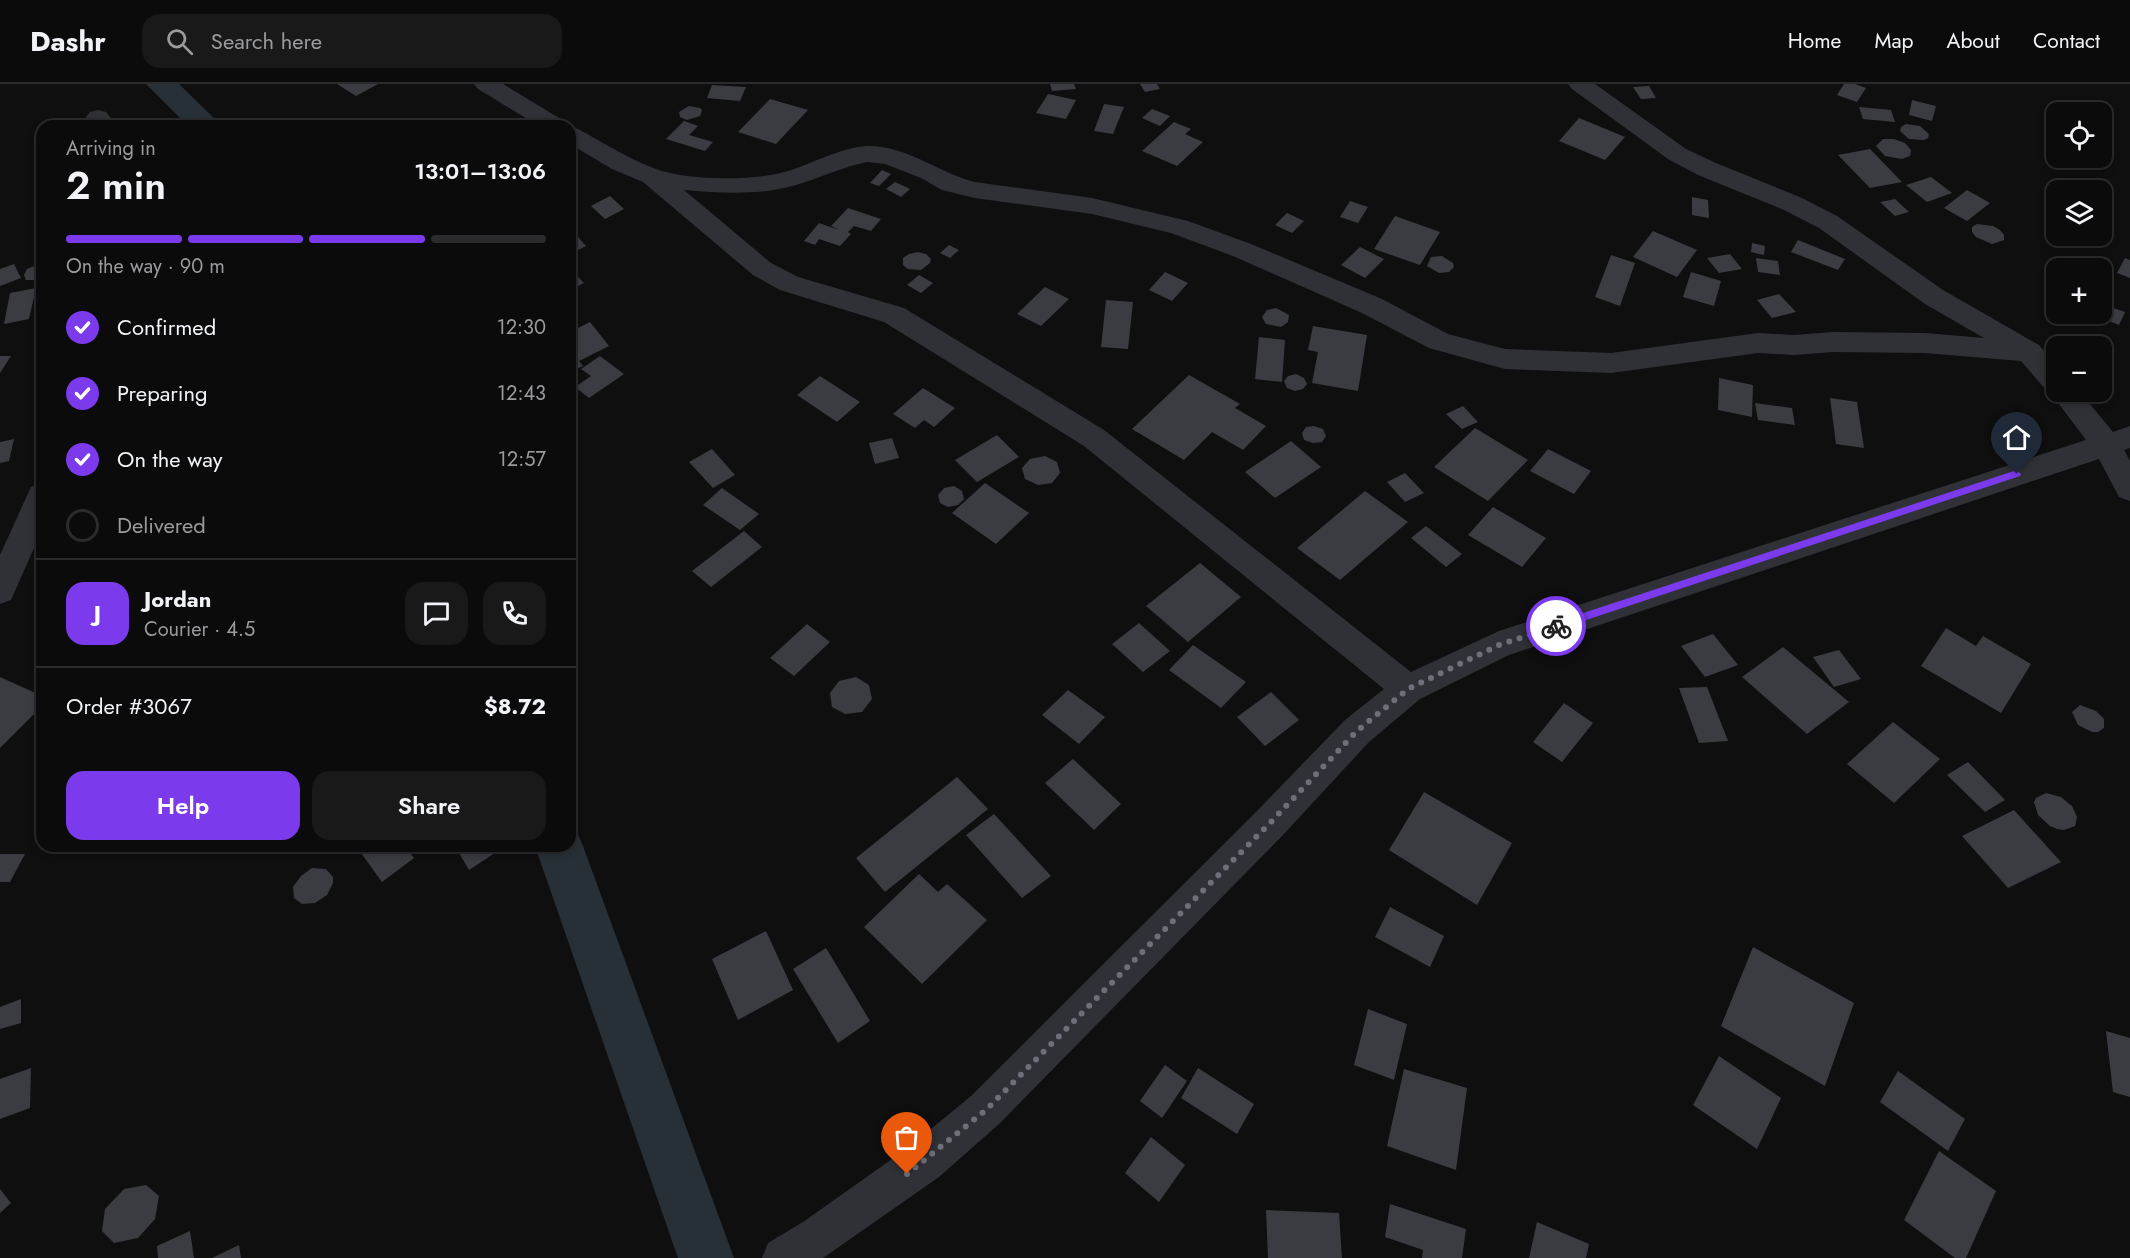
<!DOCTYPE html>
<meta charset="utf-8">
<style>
:root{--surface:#0b0b0c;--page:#19191a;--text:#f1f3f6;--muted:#9a9b9d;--line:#2b2b2d;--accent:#7c3aed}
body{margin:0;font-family:Jost,sans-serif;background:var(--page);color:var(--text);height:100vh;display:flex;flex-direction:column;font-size:22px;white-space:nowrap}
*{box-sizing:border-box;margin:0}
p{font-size:20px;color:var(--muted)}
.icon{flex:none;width:33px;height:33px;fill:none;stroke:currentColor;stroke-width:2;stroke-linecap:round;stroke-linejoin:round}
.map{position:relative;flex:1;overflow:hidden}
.sheet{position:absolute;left:36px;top:36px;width:540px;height:732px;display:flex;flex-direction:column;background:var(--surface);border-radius:18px;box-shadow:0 3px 9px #0003,0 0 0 2px var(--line)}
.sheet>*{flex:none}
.controls{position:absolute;left:2046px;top:18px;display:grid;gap:12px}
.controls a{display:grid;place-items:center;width:66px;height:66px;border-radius:12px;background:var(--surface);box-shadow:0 3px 9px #0003,0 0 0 2px var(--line);font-size:30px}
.pin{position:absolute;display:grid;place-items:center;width:51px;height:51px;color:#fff;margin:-62px -26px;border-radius:50% 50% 50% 0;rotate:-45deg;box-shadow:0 0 6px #0007}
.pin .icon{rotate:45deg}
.courier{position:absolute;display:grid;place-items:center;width:60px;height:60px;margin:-30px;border:4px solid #7c3aed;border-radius:50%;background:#fff;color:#222;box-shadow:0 2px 8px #0007}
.headline em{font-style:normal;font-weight:600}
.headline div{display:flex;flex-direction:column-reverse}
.headline{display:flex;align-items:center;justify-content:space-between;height:102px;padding:0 30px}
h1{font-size:39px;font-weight:600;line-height:45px}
.bar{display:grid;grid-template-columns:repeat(4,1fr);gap:9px 6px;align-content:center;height:72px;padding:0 30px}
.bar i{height:8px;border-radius:4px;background:var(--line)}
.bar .active{background:var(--accent)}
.bar p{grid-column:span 4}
.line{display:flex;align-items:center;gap:15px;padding:0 30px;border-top:2px solid var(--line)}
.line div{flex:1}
.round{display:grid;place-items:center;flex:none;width:63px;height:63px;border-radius:18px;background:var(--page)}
ol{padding:0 30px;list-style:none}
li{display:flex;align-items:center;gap:18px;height:66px}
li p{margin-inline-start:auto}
li .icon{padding:6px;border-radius:50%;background:var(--accent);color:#fff;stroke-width:4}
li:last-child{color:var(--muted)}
li i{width:33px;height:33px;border:3px solid var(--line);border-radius:50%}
.button{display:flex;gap:12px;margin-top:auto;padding:12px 30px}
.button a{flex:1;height:69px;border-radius:18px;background:var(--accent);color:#fff;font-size:24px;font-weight:600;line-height:69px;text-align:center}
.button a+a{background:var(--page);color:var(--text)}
header{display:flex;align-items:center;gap:36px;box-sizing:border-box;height:84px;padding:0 30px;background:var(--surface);border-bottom:2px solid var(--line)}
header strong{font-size:28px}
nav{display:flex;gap:33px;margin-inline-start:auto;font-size:21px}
.search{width:420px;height:54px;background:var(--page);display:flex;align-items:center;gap:15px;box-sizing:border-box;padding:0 21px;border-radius:18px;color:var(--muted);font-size:22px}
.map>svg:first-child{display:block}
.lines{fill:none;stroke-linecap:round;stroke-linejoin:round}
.canal{fill:#273036;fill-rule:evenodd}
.building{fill:#3b3c41}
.minor{fill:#303136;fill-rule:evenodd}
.route{fill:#7c3aed}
.done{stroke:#6d7079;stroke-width:6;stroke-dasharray:0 10.8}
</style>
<header>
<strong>Dashr</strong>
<div class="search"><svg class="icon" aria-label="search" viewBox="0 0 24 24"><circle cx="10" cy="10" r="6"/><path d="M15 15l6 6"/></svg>Search here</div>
<nav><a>Home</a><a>Map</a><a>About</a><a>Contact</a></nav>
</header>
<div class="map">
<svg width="2130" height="1174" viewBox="0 0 2130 1174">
<rect width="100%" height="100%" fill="#0f0f10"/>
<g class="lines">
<path class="canal" d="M 146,0 L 179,0 L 222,42 L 188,42 Z
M 570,744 L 576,746 L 583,762 L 734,1174 L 678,1174 L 535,762 L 570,762 Z"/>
</g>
<path class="building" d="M 337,0 L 378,0 L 356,12 Z
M 1050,0 L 1074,0 L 1076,5 L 1052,7 Z
M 1140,0 L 1157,0 L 1160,5 L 1145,8 Z
M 1844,0 L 1855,0 L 1866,4 L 1857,18 L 1837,11 Z
M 712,1 L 746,3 L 740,17 L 707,14 Z
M 1649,2 L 1656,14 L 1641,15 L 1633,3 Z
M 1048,10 L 1076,16 L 1066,35 L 1036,29 Z
M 770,15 L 808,26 L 776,60 L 738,48 Z
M 1912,16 L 1936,22 L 1932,37 L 1909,31 Z
M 1104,20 L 1124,23 L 1113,50 L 1094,47 Z
M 689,22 L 700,24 L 702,26 L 700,32 L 687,36 L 680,33 L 679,28 Z
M 1859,23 L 1891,26 L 1895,38 L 1863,35 Z
M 1152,25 L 1170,32 L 1160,42 L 1142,34 Z
M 1579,34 L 1625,53 L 1605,76 L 1559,57 Z
M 684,37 L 698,42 L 689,51 L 713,58 L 705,67 L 666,55 Z
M 1174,38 L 1191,45 L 1185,50 L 1203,58 L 1177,82 L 1142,67 Z
M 1906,40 L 1920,42 L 1929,50 L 1928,54 L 1924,56 L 1909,55 L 1900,47 L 1901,43 Z
M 1883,55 L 1894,55 L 1905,59 L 1911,66 L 1910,72 L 1902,75 L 1885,72 L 1876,62 Z
M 1870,65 L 1902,98 L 1870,104 L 1838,71 Z
M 882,86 L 891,90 L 879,102 L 870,99 Z
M 1931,93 L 1952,109 L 1927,118 L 1906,101 Z
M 895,98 L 910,105 L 901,113 L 886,105 Z
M 1967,106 L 1990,119 L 1967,137 L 1944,124 Z
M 610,112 L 624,125 L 605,135 L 591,122 Z
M 1692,113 L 1708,116 L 1709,134 L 1692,131 Z
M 1895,115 L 1909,128 L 1895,132 L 1880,118 Z
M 1350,117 L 1368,123 L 1358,139 L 1340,133 Z
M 848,124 L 881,135 L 871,147 L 854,142 L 848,148 L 851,150 L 840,162 L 819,155 L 815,161 L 804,157 L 819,139 L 839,146 L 831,142 Z
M 1287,129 L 1304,137 L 1292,149 L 1275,141 Z
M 1395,132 L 1440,148 L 1420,181 L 1374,165 Z
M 1977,140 L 1993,142 L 2000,146 L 2004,151 L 2004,156 L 1992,160 L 1976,153 L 1972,148 L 1972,143 Z
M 570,144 L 586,162 L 570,170 Z
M 1653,147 L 1697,166 L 1677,193 L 1633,173 Z
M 1798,156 L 1845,175 L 1838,186 L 1791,168 Z
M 1752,159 L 1765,162 L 1764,171 L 1751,168 Z
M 949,161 L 959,166 L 950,174 L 940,169 Z
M 1360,163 L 1384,175 L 1365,194 L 1341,181 Z
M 918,168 L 926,170 L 931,175 L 930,179 L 921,186 L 908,185 L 903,181 L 903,174 L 909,170 Z
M 1730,170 L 1742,185 L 1719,189 L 1707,174 Z
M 1611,171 L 1635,179 L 1620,222 L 1595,213 Z
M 1442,172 L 1453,179 L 1454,183 L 1449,188 L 1439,189 L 1427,182 L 1431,173 Z
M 1756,174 L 1778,177 L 1780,191 L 1758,188 Z
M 2125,174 L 2130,176 L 2130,194 L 2117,189 Z
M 42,179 L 42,196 L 26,196 L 24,191 L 27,185 Z
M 14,180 L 21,194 L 0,202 L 0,185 Z
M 570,185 L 584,199 L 570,206 Z
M 1165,188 L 1188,199 L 1172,217 L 1149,206 Z
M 1691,188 L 1721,197 L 1714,222 L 1683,213 Z
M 919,191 L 933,199 L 921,209 L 907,201 Z
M 1045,203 L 1069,215 L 1041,242 L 1017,230 Z
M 36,204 L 29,235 L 4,240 L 10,209 Z
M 1779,210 L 1796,228 L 1772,234 L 1757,216 Z
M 1106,216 L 1133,218 L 1128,265 L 1101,263 Z
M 2105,221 L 2125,228 L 2119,241 L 2099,233 Z
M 1276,224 L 1289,231 L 1288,238 L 1281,243 L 1266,240 L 1262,233 L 1267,226 Z
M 590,238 L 609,262 L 579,277 L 583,282 L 570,288 L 570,248 Z
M 1313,242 L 1367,251 L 1358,307 L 1312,299 L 1318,268 L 1308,266 Z
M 1259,253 L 1285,256 L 1282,298 L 1255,295 Z
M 0,272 L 11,272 L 0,289 Z
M 600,272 L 624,290 L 589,314 L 575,303 L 591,292 L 581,285 Z
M 1296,290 L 1304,294 L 1307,300 L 1303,305 L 1295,307 L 1287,304 L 1284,297 L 1288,292 Z
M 1189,291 L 1240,320 L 1235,324 L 1266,342 L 1243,366 L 1212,348 L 1184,376 L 1132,345 Z
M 820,292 L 860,318 L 837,338 L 797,311 Z
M 1719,294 L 1753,301 L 1752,333 L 1718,326 Z
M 923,304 L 955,324 L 934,343 L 924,336 L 915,344 L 893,330 Z
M 1830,314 L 1857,318 L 1864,364 L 1836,360 Z
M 1755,319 L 1792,324 L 1795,341 L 1758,336 Z
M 1463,322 L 1478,338 L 1462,345 L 1446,330 Z
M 1314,342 L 1323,345 L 1326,352 L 1322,358 L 1313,359 L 1304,356 L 1302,349 L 1306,343 Z
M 1475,344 L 1528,376 L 1488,417 L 1434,383 Z
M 997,351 L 1019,373 L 977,398 L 955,376 Z
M 892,354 L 899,374 L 875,380 L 869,359 Z
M 14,355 L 9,377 L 0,379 L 0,358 Z
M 1291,357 L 1321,383 L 1275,414 L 1245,388 Z
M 712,365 L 735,391 L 713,404 L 689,378 Z
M 1548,365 L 1591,387 L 1574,410 L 1530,387 Z
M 1045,372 L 1057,378 L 1060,389 L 1052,399 L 1038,401 L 1025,395 L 1022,384 L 1030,375 Z
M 1405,389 L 1424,409 L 1405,418 L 1387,398 Z
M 985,399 L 1029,429 L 996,460 L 952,429 Z
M 954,402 L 962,407 L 964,415 L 958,421 L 948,423 L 940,419 L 938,411 L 944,404 Z
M 722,404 L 759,430 L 740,446 L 703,421 Z
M 1365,407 L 1408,438 L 1340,496 L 1297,464 Z
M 1493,423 L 1546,454 L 1522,483 L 1468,451 Z
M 1426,442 L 1462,470 L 1446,483 L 1411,454 Z
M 744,447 L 762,463 L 711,503 L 692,487 Z
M 1200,479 L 1241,513 L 1188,558 L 1146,522 Z
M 1139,539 L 1170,567 L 1143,588 L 1112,560 Z
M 807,540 L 830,558 L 794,592 L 770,574 Z
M 1946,544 L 1976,562 L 1983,552 L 2031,580 L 2001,629 L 1921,582 Z
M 1713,550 L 1738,581 L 1705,593 L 1681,562 Z
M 1193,561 L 1246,598 L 1221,624 L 1169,586 Z
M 1783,563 L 1849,618 L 1807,650 L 1742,593 Z
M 1839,566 L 1861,595 L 1834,603 L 1813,573 Z
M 0,593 L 42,612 L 42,622 L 0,664 Z
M 856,593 L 869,601 L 872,615 L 862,628 L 845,630 L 832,623 L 830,609 L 839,597 Z
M 1707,603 L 1728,657 L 1699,659 L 1679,604 Z
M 1068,606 L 1105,633 L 1079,660 L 1042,631 Z
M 1271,608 L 1299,636 L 1265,662 L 1237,633 Z
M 1564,619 L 1593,639 L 1562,678 L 1533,658 Z
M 2080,621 L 2096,627 L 2104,635 L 2104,644 L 2098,648 L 2092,648 L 2078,641 L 2072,628 Z
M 1893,638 L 1940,675 L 1894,719 L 1847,680 Z
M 1073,675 L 1121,720 L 1094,746 L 1045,699 Z
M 1968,678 L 2005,716 L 1985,728 L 1947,691 Z
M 957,693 L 988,725 L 885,808 L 856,774 Z
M 1424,708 L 1512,759 L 1477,821 L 1389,766 Z
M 2046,709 L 2061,713 L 2072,722 L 2077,733 L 2075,742 L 2064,746 L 2057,745 L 2050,742 L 2038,731 L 2034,718 L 2036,714 Z
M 2014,726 L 2061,778 L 2008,804 L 1962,752 Z
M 994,730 L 1051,792 L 1022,814 L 966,751 Z
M 356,762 L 405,762 L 414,774 L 382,798 Z
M 455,762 L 495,762 L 498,767 L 469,786 Z
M 0,770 L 25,770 L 10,798 L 0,798 Z
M 312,784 L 326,785 L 333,793 L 333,799 L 327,811 L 315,819 L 302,820 L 294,814 L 293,803 L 301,792 Z
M 919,790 L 938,808 L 947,800 L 987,836 L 922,900 L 864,843 Z
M 1390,823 L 1444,852 L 1430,883 L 1375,853 Z
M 766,847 L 793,906 L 738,936 L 712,875 Z
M 1753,863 L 1854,919 L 1825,1002 L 1721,942 Z
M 826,864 L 870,937 L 838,959 L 793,885 Z
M 21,915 L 21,939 L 0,945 L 0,923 Z
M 1368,925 L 1407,940 L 1394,996 L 1354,981 Z
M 2106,947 L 2130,954 L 2130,1013 L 2113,1008 Z
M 1719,972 L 1781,1014 L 1757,1065 L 1693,1021 Z
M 1165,981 L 1187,997 L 1162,1034 L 1140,1017 Z
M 31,984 L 30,1024 L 0,1035 L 0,995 Z
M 1198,984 L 1254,1020 L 1237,1050 L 1181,1014 Z
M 1404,985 L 1467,1004 L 1456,1086 L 1387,1062 Z
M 1898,987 L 1965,1035 L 1948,1067 L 1880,1018 Z
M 1151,1053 L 1185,1081 L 1159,1118 L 1125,1089 Z
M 1939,1067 L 1996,1107 L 1966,1174 L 1955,1174 L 1904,1136 Z
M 146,1101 L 159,1112 L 155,1135 L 138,1154 L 114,1159 L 102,1147 L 105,1125 L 124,1105 Z
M 0,1105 L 11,1119 L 0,1129 Z
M 1390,1120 L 1466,1145 L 1462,1174 L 1422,1174 L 1423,1166 L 1385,1153 Z
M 1266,1126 L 1339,1129 L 1342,1174 L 1268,1174 Z
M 1537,1138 L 1589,1160 L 1586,1174 L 1529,1174 Z
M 190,1147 L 194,1174 L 158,1174 L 157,1162 Z
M 239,1161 L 241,1174 L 212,1174 Z"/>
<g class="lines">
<path class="minor" d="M 474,0 L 503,0 L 564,37 L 568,42 L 539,42 L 478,5 Z
M 1568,0 L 1595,0 L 1686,65 L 1716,79 L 1802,114 L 1837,132 L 1943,206 L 2039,261 L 2056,281 L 2056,308 L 2080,308 L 2113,348 L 2130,342 L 2130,364 L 2124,366 L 2130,377 L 2130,417 L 2119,413 L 2099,375 L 1509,571 L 1420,615 L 1369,658 L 1283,751 L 999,1040 L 939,1093 L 823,1174 L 762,1174 L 768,1159 L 803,1138 L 909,1063 L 971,1012 L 1257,727 L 1345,636 L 1384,605 L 1084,362 L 884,238 L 780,206 L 753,191 L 643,98 L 612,85 L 570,60 L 570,43 L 578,45 C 604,59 629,75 656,85 C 689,97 755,97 788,87 C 814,79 839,64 867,62 C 906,61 939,89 975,98 L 1092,114 L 1188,137 L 1251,160 L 1382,215 L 1448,250 L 1505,265 L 1611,269 L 1758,249 L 1794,251 L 1833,248 L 1925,249 L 1984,254 L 1925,220 L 1819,144 L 1784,126 L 1698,91 L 1668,75 L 1572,5 ZM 867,78 L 885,80 L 921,94 L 942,106 L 975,114 L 1092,130 L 1171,149 L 1233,172 L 1362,229 L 1429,264 L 1505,285 L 1611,289 L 1758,269 L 1794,271 L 1833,268 L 1925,269 L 2021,277 L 2046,306 L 2050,308 L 2086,356 L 1499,547 L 1411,588 L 1104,346 L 904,224 L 798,193 L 771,179 L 684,106 C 720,109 760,112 796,101 C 820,94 842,83 867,78 Z
M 98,26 L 106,28 L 117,42 L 93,42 L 86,33 L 90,28 Z
M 42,399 L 42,446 L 11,516 L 0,520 L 0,471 L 31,403 Z"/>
</g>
<path class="route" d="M 2017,386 L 2021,390 L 2020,392 L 1556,546 L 1551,542 L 1556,538 Z"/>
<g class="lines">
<path class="done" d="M 907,1090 L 986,1026 L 1270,739 L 1357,647 L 1408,605 L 1499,561 L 1556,542"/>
</g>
</svg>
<div class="controls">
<a><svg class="icon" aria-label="locate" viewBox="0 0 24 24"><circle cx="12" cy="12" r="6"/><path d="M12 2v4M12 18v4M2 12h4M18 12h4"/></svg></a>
<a><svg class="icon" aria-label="layers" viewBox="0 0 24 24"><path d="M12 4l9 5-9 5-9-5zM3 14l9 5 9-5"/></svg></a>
<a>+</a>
<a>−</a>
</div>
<div class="pin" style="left:907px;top:1090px;background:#ea580c"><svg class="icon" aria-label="bag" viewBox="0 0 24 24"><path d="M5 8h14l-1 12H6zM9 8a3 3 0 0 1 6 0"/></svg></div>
<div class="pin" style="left:2017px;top:390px;background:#1f2937"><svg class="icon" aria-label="home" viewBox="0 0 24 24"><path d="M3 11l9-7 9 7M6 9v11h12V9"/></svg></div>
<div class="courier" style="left:1556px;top:542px"><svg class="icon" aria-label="bike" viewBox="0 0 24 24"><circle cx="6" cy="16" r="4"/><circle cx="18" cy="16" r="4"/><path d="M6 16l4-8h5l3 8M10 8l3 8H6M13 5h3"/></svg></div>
<section class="sheet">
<div class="headline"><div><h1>2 min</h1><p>Arriving in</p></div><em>13:01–13:06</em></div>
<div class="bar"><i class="active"></i><i class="active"></i><i class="active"></i><i></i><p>On the way · 90 m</p></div>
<ol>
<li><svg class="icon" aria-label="check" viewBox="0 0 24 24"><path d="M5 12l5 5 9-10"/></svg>Confirmed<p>12:30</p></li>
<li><svg class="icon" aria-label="check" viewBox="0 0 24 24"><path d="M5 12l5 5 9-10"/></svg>Preparing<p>12:43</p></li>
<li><svg class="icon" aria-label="check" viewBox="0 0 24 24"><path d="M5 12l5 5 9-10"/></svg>On the way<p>12:57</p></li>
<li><i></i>Delivered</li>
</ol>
<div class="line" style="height:108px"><b class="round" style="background:var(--accent);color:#fff">J</b><div><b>Jordan</b><p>Courier · 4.5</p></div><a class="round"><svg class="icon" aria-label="chat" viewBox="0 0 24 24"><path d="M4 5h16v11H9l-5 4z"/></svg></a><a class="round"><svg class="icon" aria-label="phone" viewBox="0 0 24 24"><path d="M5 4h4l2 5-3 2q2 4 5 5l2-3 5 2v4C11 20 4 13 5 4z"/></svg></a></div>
<div class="line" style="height:78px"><div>Order #3067</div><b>$8.72</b></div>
<div class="button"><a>Help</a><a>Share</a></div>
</section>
</div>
